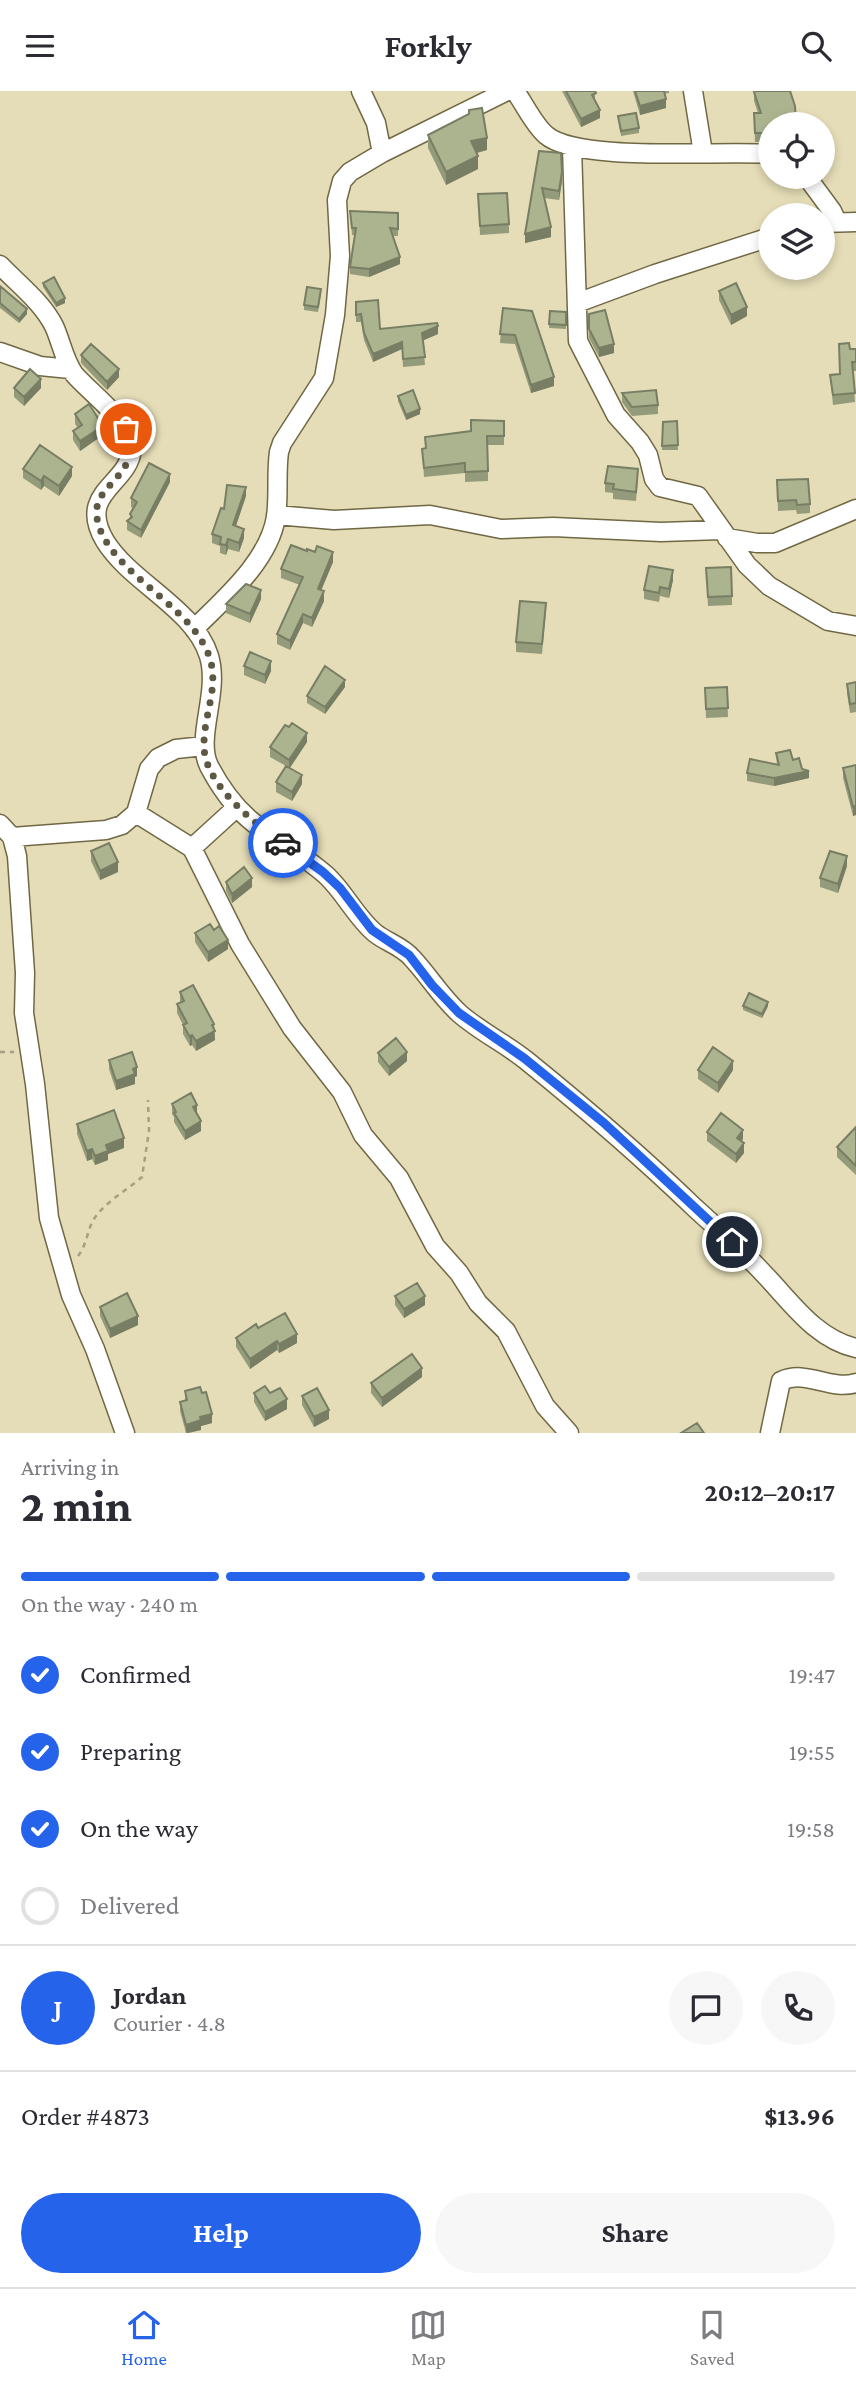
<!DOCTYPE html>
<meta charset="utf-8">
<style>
:root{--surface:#fff;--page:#f7f7f7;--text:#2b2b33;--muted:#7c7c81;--line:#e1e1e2;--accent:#2563eb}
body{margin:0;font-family:"Crimson Pro",serif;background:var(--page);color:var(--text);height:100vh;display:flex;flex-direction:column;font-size:26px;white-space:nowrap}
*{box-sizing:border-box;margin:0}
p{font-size:23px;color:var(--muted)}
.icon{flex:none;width:38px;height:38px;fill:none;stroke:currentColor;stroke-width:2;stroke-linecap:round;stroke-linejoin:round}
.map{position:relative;height:1342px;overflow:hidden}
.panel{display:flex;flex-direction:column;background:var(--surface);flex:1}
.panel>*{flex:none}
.tools{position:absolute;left:758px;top:21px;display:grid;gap:14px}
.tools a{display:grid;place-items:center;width:77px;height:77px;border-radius:50%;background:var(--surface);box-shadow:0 4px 10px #0003;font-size:35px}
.pin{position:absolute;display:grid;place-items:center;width:60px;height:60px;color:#fff;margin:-30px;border:4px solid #fff;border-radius:50%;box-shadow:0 2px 7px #0007}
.courier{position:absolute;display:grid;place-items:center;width:70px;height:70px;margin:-35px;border:5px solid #2563eb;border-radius:50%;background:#fff;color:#222;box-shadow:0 2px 9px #0007}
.head em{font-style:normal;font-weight:700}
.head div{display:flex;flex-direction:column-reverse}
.head{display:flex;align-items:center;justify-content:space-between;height:119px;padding:0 21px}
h1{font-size:46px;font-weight:700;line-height:52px}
.bar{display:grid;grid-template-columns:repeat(4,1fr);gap:10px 7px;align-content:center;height:84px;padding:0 21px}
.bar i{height:9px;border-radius:5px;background:var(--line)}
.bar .selected{background:var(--accent)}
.bar p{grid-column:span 4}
.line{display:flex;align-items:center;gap:18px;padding:0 21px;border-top:2px solid var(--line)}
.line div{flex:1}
.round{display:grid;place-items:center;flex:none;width:74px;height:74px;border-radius:37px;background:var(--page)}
ol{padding:0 21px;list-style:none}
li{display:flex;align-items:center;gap:21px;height:77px}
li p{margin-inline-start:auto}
li .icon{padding:7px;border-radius:50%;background:var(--accent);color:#fff;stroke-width:4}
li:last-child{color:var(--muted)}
li i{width:38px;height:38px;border:4px solid var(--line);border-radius:50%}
.cta{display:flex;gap:14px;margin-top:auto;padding:14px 21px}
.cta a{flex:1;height:80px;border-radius:42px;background:var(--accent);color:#fff;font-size:28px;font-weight:700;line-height:80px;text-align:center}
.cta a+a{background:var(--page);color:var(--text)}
header{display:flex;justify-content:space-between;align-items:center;height:91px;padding:0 21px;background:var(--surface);font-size:32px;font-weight:700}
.menu{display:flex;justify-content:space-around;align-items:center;height:98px;border-top:2px solid var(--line);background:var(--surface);font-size:19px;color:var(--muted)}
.menu a{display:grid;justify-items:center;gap:4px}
.menu .selected{color:var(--accent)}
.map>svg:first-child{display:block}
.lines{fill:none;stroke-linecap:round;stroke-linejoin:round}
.minor-casing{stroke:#706845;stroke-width:21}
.path{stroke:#a69f81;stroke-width:2.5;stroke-dasharray:5 5;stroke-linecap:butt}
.minor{stroke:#fff;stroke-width:18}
.wall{fill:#949b7b}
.shaded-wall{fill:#787e64}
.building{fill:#acb48f;stroke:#787e64;stroke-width:2}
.done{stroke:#5d5843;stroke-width:7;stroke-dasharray:0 12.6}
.route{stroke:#2563eb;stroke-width:9}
</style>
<header><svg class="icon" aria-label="menu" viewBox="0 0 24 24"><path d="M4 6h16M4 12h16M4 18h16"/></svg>Forkly<svg class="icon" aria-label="search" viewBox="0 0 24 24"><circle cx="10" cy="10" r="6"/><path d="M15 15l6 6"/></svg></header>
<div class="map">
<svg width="856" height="1342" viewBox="0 0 856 1342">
<rect width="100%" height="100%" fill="#e5ddb7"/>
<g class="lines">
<g class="minor-casing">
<path id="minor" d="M 361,0 L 376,32 L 382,62
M 515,0 C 525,14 534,34 546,44 C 578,72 723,59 770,63
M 693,0 L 703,62
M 572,56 L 578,250 L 616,324 L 640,351 L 648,364 L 654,388 L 660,396 L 698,405 L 747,474 L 769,495 L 828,530 L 856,535
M 807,86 L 832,120 L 837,131
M 822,132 L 856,131
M 0,174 C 18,193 42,211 54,235 C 61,250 64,269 74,283 C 90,302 133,332 132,358 C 129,394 76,401 105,450 C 131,492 194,517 209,565 C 220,602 195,646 209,675 C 219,694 233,714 249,728 C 273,749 303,763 327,785 C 345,802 356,826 375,842 C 386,851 402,855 412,867 C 429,885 441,906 460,923 C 481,941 506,953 527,970 C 585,1017 641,1065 695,1117 C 719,1139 743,1160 765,1184 C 792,1212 816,1248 856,1257
M 577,212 L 655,183 L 770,146
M 0,261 L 40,275 L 70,278
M 276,424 L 334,429 L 430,424 L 501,438 L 553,436 L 661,441 L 721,439
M 727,447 L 757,452 L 775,452 L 856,418
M 194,538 C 224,508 269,470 276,426 C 279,404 276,382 279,361 L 282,352 L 324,287 L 335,224 L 340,165 L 337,109 L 342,90 L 350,81 L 382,62 L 507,0
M 136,722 L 192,757 L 240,853 L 292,937 L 342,1001 L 363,1044 L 399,1087 L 435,1155 L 459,1182 L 478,1212 L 506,1240 L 545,1315 L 569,1342
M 0,733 L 12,746 L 17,765 L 25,882 L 24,922 L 35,993 L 49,1127 L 71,1204 L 95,1258 L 125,1342
M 12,746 L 106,739 L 122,734 L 136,722 L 149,678 L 158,667 L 176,658 L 204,655
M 192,757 L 237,716
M 770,1342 L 781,1290 C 806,1278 830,1300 856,1292"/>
</g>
<path class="path" d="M 0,961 L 14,961
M 78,1165 C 87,1154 87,1139 94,1128 C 105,1111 127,1099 142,1086 L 149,1040 L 148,1009"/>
<use href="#minor" class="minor"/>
</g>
<path class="wall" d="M 562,0 L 595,0 L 595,10 L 600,27 L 581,36 Z
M 633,0 L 669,0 L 669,2 L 664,3 L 666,17 L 640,24 Z
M 754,1 L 770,33 L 770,51 L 755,51 L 754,22 L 758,22 L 754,10 Z
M 469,19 L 487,59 L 477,62 L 478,78 L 446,94 L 428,57 L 428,44 L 469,24 Z
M 618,25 L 639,37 L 639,42 L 621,45 Z
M 539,60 L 562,90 L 559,109 L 544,107 L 551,146 L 525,152 Z
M 478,103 L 509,133 L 509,142 L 480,144 Z
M 350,120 L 398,122 L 398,145 L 392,145 L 400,173 L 369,186 L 350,183 L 350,176 L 355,144 L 352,144 Z
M 43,192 L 65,212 L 56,216 L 43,196 Z
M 0,195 L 27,223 L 19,232 L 0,217 Z
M 719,200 L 747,225 L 731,234 L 719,209 Z
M 321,203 L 318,221 L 304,219 L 304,214 Z
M 356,211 L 380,238 L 438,243 L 423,249 L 425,274 L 403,276 L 402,258 L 373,271 L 364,249 L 361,231 L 356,231 Z
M 503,217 L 554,295 L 531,302 L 515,253 L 500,252 Z
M 550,220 L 566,221 L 566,238 L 549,237 Z
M 589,223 L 614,262 L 599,266 L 589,247 Z
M 850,258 L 856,258 L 856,280 L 853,280 L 855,311 L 833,314 L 830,284 L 840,283 Z
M 81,264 L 119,286 L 107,299 L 81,272 Z
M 14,297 L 41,297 L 24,315 L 14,306 Z
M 622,302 L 658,314 L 658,323 L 632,325 L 622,311 Z
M 398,305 L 420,323 L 406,329 L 398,310 Z
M 75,323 L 103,344 L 80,360 L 73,349 L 73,340 L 78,337 L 75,333 Z
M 504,330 L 504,354 L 488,354 L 488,390 L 465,391 L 465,382 L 424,386 L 422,358 L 425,357 L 425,346 L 471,340 Z
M 677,330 L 678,359 L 662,359 L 663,331 Z
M 23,378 L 72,385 L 59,405 L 44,395 L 41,399 L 23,387 Z
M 638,388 L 636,410 L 613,408 L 613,402 L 605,401 L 605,392 Z
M 777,389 L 810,413 L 810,422 L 797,423 L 796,419 L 778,420 Z
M 170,391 L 141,447 L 127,439 L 127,430 L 130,427 L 130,423 L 133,417 L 131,416 L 131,407 Z
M 246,405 L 236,435 L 244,447 L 239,461 L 228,458 L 226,464 L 220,462 L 220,455 L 212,452 L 212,443 L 224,418 Z
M 333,471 L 321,499 L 324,510 L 312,536 L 303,532 L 290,559 L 277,553 L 277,543 L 300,494 L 281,487 L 281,478 Z
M 706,477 L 732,505 L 732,514 L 708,515 Z
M 673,489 L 669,507 L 660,505 L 659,511 L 644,508 L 644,499 Z
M 261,508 L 250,532 L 226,522 L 226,513 Z
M 546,521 L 542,563 L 516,561 L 516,551 Z
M 244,575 L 271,580 L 265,593 L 244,584 Z
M 856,591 L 856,621 L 850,622 L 847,602 L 847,593 Z
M 345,596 L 325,623 L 307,612 L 307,605 Z
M 727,596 L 728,626 L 706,627 L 705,597 Z
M 307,651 L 290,677 L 302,693 L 292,710 L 276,701 L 276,691 L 286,675 L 270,666 L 270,656 Z
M 776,662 L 793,669 L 809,687 L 774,695 L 747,690 L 747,682 L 777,674 Z
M 856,674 L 856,724 L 853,725 L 843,687 L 843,677 Z
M 91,760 L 118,781 L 100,789 L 91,770 Z
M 847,775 L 838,802 L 820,796 L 820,787 Z
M 226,791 L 252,796 L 232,812 L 226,800 Z
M 195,842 L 228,858 L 208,871 L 195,851 Z
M 180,901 L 214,938 L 215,949 L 196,960 L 192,954 L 190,955 L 183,943 L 183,934 L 177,922 L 177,913 L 180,912 Z
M 743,915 L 768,915 L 762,927 L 743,919 Z
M 378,962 L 407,970 L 389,985 L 378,971 Z
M 109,969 L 137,985 L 135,986 L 135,993 L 116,999 L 109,978 Z
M 698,979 L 733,979 L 718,1002 L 698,988 Z
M 172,1013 L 197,1023 L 201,1040 L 185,1049 L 174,1031 L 174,1026 L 172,1023 Z
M 77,1033 L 124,1057 L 108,1063 L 108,1069 L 95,1074 L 92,1068 L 87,1070 L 77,1043 Z
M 856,1036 L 856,1084 L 837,1066 L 837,1056 Z
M 707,1041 L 743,1048 L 741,1050 L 744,1062 L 736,1072 L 707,1050 Z
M 395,1205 L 425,1214 L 404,1227 L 395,1214 Z
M 100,1216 L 138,1234 L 110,1247 L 100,1225 Z
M 258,1237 L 297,1252 L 279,1262 L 277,1259 L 250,1278 L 236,1256 L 236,1247 Z
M 422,1286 L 382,1316 L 371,1302 L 371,1292 Z
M 185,1300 L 212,1332 L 201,1335 L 201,1339 L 189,1342 L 186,1342 L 180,1320 L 180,1311 L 185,1309 Z
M 254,1302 L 270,1302 L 287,1318 L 265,1330 L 254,1311 Z
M 302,1305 L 329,1328 L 314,1336 L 302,1314 Z"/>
<path class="shaded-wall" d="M 666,8 L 666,17 L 640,24 L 640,15 Z
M 600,19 L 600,27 L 581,36 L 581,28 Z
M 487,47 L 487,59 L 471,63 L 471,50 Z
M 478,65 L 478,78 L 446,94 L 446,81 Z
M 562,81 L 562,90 L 559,109 L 559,100 Z
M 551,136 L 551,146 L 525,152 L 525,143 Z
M 400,166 L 400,173 L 369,186 L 369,178 Z
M 65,207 L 65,212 L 56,216 L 56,212 Z
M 747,216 L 747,225 L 731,234 L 731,224 Z
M 27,218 L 27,223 L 19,232 L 19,228 Z
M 438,235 L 438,243 L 422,250 L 422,242 Z
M 402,251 L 402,258 L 373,271 L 373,263 Z
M 614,253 L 614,262 L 599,266 L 599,257 Z
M 119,278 L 119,286 L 107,299 L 107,291 Z
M 554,286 L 554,295 L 531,302 L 531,294 Z
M 41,288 L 41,297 L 24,315 L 24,306 Z
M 420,318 L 420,323 L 406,329 L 406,324 Z
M 103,335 L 103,344 L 80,360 L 80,350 Z
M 72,376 L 72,385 L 59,405 L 59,395 Z
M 170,383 L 170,391 L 141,447 L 141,439 Z
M 44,385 L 44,395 L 41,399 L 41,390 Z
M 246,396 L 246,405 L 233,443 L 233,434 Z
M 244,438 L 244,447 L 239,461 L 239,452 Z
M 228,448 L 228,458 L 226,464 L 226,454 Z
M 333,461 L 333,471 L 318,507 L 318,498 Z
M 673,479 L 673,489 L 669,507 L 669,498 Z
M 261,499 L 261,508 L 250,532 L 250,523 Z
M 324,500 L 324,510 L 312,536 L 312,527 Z
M 303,523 L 303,532 L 290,559 L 290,550 Z
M 271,570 L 271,580 L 265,593 L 265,584 Z
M 345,589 L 345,596 L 325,623 L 325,616 Z
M 307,642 L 307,651 L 289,678 L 289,669 Z
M 809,680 L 809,687 L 774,695 L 774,687 Z
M 302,684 L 302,693 L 292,710 L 292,701 Z
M 856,715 L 856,724 L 853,725 L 853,716 Z
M 847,765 L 847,775 L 838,802 L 838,793 Z
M 118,771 L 118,781 L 100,789 L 100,780 Z
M 252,787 L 252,796 L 232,812 L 232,803 Z
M 228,849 L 228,858 L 208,871 L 208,861 Z
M 768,911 L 768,915 L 762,927 L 762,923 Z
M 214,933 L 215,949 L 196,960 L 196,950 Z
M 192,944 L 192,954 L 190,955 L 190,946 Z
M 407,961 L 407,970 L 389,985 L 389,976 Z
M 733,970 L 733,979 L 718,1002 L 718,992 Z
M 137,976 L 137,985 L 135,986 L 135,993 L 116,999 L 116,990 L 133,978 Z
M 197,1014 L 197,1023 L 193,1026 L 193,1016 Z
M 201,1030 L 201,1040 L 185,1049 L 185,1040 Z
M 743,1039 L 743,1048 L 737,1056 L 737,1047 Z
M 124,1047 L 124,1057 L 108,1063 L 108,1069 L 95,1074 L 95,1065 L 106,1054 Z
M 744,1052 L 744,1062 L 736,1072 L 736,1063 Z
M 92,1058 L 92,1068 L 87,1070 L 87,1060 Z
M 425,1205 L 425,1214 L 404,1227 L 404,1218 Z
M 138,1225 L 138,1234 L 110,1247 L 110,1238 Z
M 297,1243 L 297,1252 L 279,1262 L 279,1253 Z
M 277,1250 L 277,1259 L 250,1278 L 250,1268 Z
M 422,1277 L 422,1286 L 382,1316 L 382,1307 Z
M 287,1308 L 287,1318 L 265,1330 L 265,1321 Z
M 329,1319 L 329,1328 L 314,1336 L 314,1326 Z
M 212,1323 L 212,1332 L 201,1335 L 201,1339 L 186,1342 L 186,1334 L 200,1326 Z"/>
<path class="building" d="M 566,0 L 595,0 L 596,2 L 592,4 L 600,19 L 581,28 Z
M 635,0 L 664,0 L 666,8 L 640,15 Z
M 756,0 L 790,0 L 795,15 L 796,33 L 770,33 L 770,42 L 755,42 L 754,22 L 761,22 L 754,1 Z
M 482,17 L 487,47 L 471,50 L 478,65 L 446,81 L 428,44 L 469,23 L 469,19 Z
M 636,22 L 639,37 L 621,40 L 618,25 Z
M 539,60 L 561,62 L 562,81 L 559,100 L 542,97 L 551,136 L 525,143 Z
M 507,102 L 509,133 L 480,135 L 478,103 Z
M 350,120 L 398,122 L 398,138 L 390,137 L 400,166 L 369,178 L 350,176 L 356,137 L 352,137 Z
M 54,186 L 65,207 L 56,212 L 43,192 Z
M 736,192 L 747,216 L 731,224 L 719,200 Z
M 0,195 L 27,218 L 19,228 L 0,212 Z
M 307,196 L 321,198 L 318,216 L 304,214 Z
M 378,209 L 380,238 L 437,232 L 438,235 L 422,242 L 425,266 L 403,268 L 402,251 L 373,263 L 364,242 L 361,223 L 356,224 L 356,211 Z
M 503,217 L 532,220 L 554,286 L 531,294 L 515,244 L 500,243 Z
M 605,219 L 614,253 L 599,257 L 589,238 L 589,223 Z
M 550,220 L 566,221 L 566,234 L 549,233 Z
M 849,252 L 850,258 L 856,258 L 856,271 L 852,271 L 855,302 L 833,304 L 830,284 L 840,283 L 839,253 Z
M 91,253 L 119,278 L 107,291 L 81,264 Z
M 30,278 L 41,288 L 24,306 L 14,297 Z
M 413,299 L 420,318 L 406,324 L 398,305 Z
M 656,299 L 658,314 L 632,316 L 622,302 Z
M 89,313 L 103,335 L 80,350 L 73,340 L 82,334 L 75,323 Z
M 471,329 L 504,330 L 504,345 L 487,345 L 488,380 L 465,381 L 465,372 L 424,377 L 422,358 L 426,357 L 425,346 L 471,340 Z
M 677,330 L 678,354 L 662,355 L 663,331 Z
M 40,354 L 72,376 L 59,395 L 44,385 L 41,390 L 23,378 Z
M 149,372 L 170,383 L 141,439 L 127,430 L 132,426 L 130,423 L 137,411 L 131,407 Z
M 608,375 L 638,378 L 636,401 L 613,398 L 614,393 L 605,392 Z
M 808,388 L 810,413 L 797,414 L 796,409 L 778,410 L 777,389 Z
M 227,394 L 246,396 L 233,434 L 244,438 L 239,452 L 228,448 L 226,454 L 220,453 L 221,446 L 212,443 L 221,417 L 224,418 Z
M 291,454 L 307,460 L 307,458 L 315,461 L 317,455 L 333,461 L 318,498 L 324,500 L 312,527 L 303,523 L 290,550 L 277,543 L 303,486 L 281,478 Z
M 649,475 L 673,479 L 669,498 L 660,496 L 659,502 L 644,499 Z
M 731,476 L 732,505 L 708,506 L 706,477 Z
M 246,493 L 261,499 L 250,523 L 226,513 Z
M 520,510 L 546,512 L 542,553 L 516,551 Z
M 250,561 L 271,570 L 265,584 L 244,575 Z
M 325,575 L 345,589 L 325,616 L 307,605 Z
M 856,591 L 856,612 L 850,613 L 847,593 Z
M 727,596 L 728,617 L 706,618 L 705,597 Z
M 292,632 L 307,642 L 289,669 L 270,656 L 285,634 L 289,636 Z
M 790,659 L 793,669 L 799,667 L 802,678 L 809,680 L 774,687 L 747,682 L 750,668 L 779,674 L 776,662 Z
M 856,674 L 856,715 L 853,716 L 843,677 Z
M 286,675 L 302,684 L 292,701 L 276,691 Z
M 109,752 L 118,771 L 100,780 L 91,760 Z
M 830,760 L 847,765 L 838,793 L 820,787 Z
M 244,776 L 252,787 L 232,803 L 226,791 Z
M 210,833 L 214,839 L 219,835 L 228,849 L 208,861 L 195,842 Z
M 193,894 L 214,933 L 212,934 L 215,940 L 196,950 L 192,944 L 190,946 L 183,934 L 187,932 L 177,913 L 184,910 L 180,901 Z
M 749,902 L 768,911 L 762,923 L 743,915 Z
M 396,947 L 407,961 L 389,976 L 378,962 Z
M 713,956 L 733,970 L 718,992 L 698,979 Z
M 132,961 L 137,976 L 133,978 L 135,983 L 116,990 L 109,969 Z
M 191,1002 L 197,1014 L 193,1016 L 201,1030 L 185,1040 L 174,1022 L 176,1021 L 172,1013 Z
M 114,1019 L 124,1047 L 106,1054 L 108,1060 L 95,1065 L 92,1058 L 87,1060 L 77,1033 Z
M 721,1022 L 743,1039 L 737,1047 L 744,1052 L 736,1063 L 707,1041 Z
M 856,1036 L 856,1075 L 837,1056 Z
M 417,1192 L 425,1205 L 404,1218 L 395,1205 Z
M 127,1202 L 138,1225 L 110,1238 L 100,1216 Z
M 285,1222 L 297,1243 L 279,1253 L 277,1250 L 250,1268 L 236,1247 L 256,1233 L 258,1237 Z
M 412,1263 L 422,1277 L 382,1307 L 371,1292 Z
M 265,1295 L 270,1302 L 280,1297 L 287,1308 L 265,1321 L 254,1302 Z
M 200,1296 L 202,1302 L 206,1301 L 212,1323 L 200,1326 L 201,1329 L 186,1334 L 180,1311 L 187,1309 L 185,1300 Z
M 317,1297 L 329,1319 L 314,1326 L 302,1305 Z
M 697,1332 L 704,1342 L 681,1342 Z"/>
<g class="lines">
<path class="done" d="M 126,338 C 145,386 91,391 97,427 C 105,476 179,509 203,552 C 225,589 203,619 204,656 C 205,694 255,733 283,752"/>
<path class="route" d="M 283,752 L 323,781 L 340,797 L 372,839 L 409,864 L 432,894 L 459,922 L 524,967 L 604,1032 L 732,1151"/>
</g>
</svg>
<div class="tools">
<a><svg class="icon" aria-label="locate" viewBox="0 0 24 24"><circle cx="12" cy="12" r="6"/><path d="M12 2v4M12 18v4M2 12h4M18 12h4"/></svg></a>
<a><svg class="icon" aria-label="layers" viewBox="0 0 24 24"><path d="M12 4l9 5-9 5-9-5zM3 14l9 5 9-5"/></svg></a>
</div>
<div class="pin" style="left:126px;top:338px;background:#ea580c"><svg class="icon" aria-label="bag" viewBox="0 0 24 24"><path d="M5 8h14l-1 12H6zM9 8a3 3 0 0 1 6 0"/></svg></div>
<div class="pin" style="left:732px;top:1151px;background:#1f2937"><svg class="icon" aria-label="home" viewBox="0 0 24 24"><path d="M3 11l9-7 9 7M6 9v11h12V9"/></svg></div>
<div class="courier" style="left:283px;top:752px"><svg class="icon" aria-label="car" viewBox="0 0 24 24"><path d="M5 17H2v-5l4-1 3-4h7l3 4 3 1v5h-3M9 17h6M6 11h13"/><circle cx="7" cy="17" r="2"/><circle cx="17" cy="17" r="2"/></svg></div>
</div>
<section class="panel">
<div class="head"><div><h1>2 min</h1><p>Arriving in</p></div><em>20:12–20:17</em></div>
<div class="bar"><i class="selected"></i><i class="selected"></i><i class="selected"></i><i></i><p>On the way · 240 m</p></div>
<ol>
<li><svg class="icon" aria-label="check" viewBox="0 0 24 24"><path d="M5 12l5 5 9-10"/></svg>Confirmed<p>19:47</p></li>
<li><svg class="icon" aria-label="check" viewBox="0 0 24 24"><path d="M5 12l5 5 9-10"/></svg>Preparing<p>19:55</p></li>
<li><svg class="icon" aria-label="check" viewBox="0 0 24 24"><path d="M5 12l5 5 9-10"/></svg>On the way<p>19:58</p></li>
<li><i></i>Delivered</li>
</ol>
<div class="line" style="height:126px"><b class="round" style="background:var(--accent);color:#fff">J</b><div><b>Jordan</b><p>Courier · 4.8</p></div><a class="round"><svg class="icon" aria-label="chat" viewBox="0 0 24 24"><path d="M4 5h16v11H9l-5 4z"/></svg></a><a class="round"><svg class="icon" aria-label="phone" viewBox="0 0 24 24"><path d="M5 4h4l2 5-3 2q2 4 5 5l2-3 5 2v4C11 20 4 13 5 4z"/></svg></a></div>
<div class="line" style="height:91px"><div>Order #4873</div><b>$13.96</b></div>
<div class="cta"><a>Help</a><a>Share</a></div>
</section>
<nav class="menu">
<a class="selected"><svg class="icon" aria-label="home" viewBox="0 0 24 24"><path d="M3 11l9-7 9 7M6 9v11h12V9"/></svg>Home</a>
<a><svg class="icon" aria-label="map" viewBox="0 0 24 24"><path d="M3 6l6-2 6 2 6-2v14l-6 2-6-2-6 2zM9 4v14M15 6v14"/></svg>Map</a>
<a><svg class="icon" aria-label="saved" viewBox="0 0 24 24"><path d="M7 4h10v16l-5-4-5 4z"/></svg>Saved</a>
</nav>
